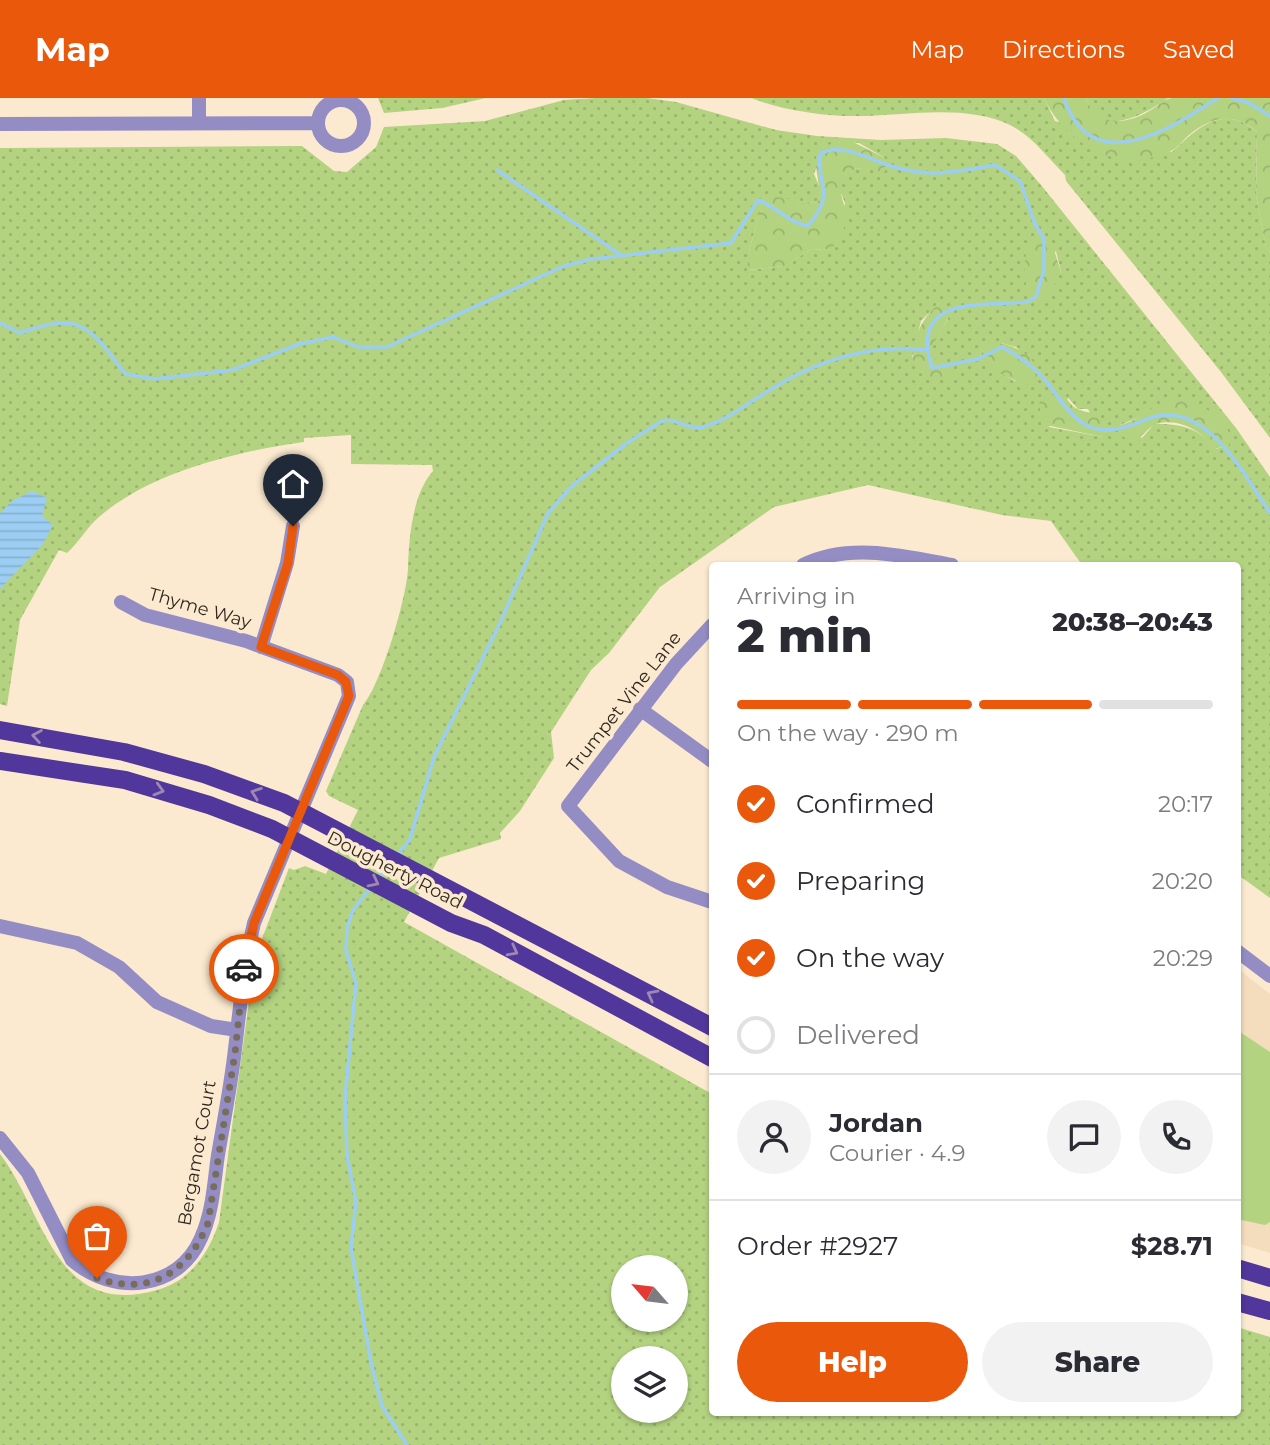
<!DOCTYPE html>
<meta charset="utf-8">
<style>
:root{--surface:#fff;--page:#f2f2f3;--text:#2b2b33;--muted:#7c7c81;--line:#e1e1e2;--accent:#ea580c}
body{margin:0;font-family:Montserrat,sans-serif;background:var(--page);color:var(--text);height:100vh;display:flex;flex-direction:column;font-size:26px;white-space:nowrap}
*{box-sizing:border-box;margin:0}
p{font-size:23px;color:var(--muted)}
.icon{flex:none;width:38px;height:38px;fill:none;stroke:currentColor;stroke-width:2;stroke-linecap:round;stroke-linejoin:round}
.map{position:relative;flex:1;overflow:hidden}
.sheet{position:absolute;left:709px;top:464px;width:532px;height:854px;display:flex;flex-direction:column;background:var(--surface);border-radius:7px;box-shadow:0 2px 5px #0004}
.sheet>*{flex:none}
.needle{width:46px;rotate:298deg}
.controls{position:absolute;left:611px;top:1157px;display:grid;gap:14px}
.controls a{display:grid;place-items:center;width:77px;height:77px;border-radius:50%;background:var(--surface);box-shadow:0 2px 5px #0004;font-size:35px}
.pin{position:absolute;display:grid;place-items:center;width:60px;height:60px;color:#fff;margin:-72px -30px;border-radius:50% 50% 50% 0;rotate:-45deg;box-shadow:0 0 7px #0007}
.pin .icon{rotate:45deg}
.courier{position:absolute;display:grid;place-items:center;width:70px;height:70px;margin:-35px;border:5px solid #ea580c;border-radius:50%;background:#fff;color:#222;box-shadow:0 2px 9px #0007}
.overview em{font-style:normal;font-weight:800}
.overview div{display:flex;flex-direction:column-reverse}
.overview{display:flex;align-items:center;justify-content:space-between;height:119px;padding:0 28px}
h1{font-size:46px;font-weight:800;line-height:52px}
.bar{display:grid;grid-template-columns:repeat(4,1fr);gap:10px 7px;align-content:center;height:84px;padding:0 28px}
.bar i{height:9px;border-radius:5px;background:var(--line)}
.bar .selected{background:var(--accent)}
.bar p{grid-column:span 4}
.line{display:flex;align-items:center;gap:18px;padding:0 28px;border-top:2px solid var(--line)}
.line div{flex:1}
.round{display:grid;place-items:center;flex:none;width:74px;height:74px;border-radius:37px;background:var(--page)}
ol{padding:0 28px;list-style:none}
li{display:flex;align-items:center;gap:21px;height:77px}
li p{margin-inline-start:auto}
li .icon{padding:7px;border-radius:50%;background:var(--accent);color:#fff;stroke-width:4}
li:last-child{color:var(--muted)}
li i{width:38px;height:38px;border:4px solid var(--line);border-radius:50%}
.cta{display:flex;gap:14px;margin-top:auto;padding:14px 28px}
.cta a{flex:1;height:80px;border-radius:42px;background:var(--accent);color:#fff;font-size:28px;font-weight:800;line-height:80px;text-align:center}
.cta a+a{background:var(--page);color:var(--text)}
header{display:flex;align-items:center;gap:42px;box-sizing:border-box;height:98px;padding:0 35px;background:var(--accent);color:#fff}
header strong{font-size:33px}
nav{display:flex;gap:38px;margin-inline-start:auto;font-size:24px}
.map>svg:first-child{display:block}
.built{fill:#f4ddbd}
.grass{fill:url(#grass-dots);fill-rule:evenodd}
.forest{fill:url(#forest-crowns)}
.pitch{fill:#b3d380}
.water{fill:url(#water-rules)}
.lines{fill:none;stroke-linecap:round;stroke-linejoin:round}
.stream{stroke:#9ccef3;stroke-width:3.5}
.minor{stroke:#948dc4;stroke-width:14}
.major{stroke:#51379b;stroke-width:18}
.oneway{stroke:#9e88b3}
.done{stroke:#776c5d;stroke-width:7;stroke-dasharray:0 12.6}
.route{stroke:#ea580c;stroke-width:9}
.labels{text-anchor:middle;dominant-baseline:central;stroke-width:7;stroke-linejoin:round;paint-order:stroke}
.street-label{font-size:18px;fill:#2f281f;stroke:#fcead0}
</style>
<header>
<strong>Map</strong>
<nav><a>Map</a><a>Directions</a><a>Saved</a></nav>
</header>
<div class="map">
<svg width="1270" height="1347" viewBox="0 0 1270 1347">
<defs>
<pattern id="grass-dots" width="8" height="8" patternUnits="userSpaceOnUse" patternTransform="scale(1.75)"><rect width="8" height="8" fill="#b3d380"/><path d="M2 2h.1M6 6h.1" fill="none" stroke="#9ab56e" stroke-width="1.8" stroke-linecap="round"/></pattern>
<pattern id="forest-crowns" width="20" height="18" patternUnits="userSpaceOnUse" patternTransform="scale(1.75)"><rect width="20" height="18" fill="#b3d380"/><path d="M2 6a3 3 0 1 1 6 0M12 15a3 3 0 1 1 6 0" fill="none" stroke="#9ab56e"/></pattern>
<pattern id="water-rules" width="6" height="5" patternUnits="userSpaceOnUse" patternTransform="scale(1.75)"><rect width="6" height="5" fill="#9ccef3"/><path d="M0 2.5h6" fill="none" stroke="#87b1d0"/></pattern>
</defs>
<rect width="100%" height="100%" fill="#fcead0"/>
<path class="built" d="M 1237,870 L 1270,896 L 1270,1155 L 1237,1145 Z"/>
<path class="grass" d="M 378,0 L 486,0 L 442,10 L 384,15 Z
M 596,0 L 647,0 L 676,4 L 776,32 L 817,38 L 881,42 L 946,40 L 997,46 L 1016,58 L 1041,87 L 1236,330 L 1270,379 L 1270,800 L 1237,776 L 1237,467 L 1082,467 L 1051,423 L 1002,417 L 868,387 L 774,409 L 660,489 L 609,555 L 591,572 L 551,634 L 554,660 L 520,713 L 500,735 L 501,741 L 439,760 L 404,824 L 712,996 L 712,1314 L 1237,1314 L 1237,1229 L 1270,1239 L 1270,1347 L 0,1347 L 0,1056 C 45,1115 55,1221 157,1192 C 190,1183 209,1155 219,1124 L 255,859 L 289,770 L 294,772 L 305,768 L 326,776 L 358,712 L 329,698 L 326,693 L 363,607 C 381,587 407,499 408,470 C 409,440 412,397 433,373 L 432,367 L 351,366 L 351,337 L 304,340 L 304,344 C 238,353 150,374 99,419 C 87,429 79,444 67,455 L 59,452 L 20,522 L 7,608 L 0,606 L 0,50 L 302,48 L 334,73 L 347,74 L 376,49 L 384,29 L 485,23 L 564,2 ZM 840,44 L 859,45 L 885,60 L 885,73 L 856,70 L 843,79 L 839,90 L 845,105 L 832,151 L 810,152 L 783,168 L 748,172 L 750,149 L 765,98 L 814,105 L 819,102 L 820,90 L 814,76 L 824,49 ZM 1056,153 L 1061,174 L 1030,195 L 1027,181 ZM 939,205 L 948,221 L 931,248 L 932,260 L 936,264 L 912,259 L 921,223 ZM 1001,245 L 1016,249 L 1039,272 L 1015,283 L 997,273 L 982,253 ZM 1068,300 L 1078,311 L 1088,311 L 1103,339 L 1049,329 ZM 1157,307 L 1229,347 L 1216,351 C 1200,330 1180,325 1154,326 L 1142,340 L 1120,327 L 1147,316 ZM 623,1169 L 676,1169 L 676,1222 L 623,1222 ZM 623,1260 L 676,1260 L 676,1312 L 623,1312 Z
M 751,0 L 1044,0 L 1055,23 L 1172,54 C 1198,29 1224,5 1257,34 L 1256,97 L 1266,149 L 1270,155 L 1270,340 L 1221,274 L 1066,83 L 1065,77 C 1048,60 1032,38 1010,27 C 965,5 904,18 856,18 C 822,18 782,12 751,0 Z
M 1086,0 L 1168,0 C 1144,17 1100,42 1086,0 Z"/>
<path class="forest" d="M 1044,0 L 1086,0 C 1096,29 1127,27 1149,13 C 1157,9 1163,1 1172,0 C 1204,0 1238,0 1270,0 L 1270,155 L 1266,150 L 1256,97 L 1257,34 C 1235,14 1212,18 1189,37 C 1183,42 1177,51 1169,54 C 1118,76 1066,47 1044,0 Z
M 851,43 L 885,60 L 885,74 L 856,70 C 827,90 849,99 845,126 C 844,134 836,143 832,151 L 810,152 L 784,168 L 747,172 L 750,149 L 765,97 L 814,105 L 819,102 C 822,70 797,46 851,43 Z
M 1039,140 L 1052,145 L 1061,174 L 1043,207 C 1021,201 1022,163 1029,145 Z
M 939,205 L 948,209 L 950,217 L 932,248 L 932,260 L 946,266 L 955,274 L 946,282 C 893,283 913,227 939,205 Z
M 993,244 C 1012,246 1029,254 1039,272 L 1037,283 L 1025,287 L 997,274 L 982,253 L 984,245 Z
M 1063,295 C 1066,299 1070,306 1074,309 C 1091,319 1103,309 1108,337 L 1103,339 L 1041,326 L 1039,300 Z
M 1174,300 C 1195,303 1236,320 1229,347 L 1215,351 C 1203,334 1179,319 1156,326 C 1148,329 1142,340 1134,344 L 1120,337 L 1120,327 C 1142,322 1156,303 1174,300 Z"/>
<path class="pitch" d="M 1237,932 L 1270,954 L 1270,1124 L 1265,1127 L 1237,1121 Z"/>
<path class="water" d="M 32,393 L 47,400 L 42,418 L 53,427 L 43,446 L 0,491 L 0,415 L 12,403 Z"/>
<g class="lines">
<path class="stream" d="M 1064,0 C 1091,83 1172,30 1218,0
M 1232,0 L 1249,5 L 1270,18
M 497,72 L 621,157
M 0,225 L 20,235 C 80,213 90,228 125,276 L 154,281 L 233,272 L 299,246 L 333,239 L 358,249 L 387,249 L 564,168 L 592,161 L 731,145 L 758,102 C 777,109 787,124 808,128 C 837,93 816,89 820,56 C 838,45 864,58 882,65 C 926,81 950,75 995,67 L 1020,83 L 1035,126 L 1044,141 L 1044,172 L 1036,199 L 1027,204 C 981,208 908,197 932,270 L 978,261 L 1002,249 C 1019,258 1032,267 1044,281 C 1058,297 1069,319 1088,328 C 1107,337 1127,329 1145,322 C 1203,296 1243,375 1270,415
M 396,759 L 410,741 L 434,659 L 500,525 L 548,415 L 572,388 L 627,345 L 662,323 C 676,319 690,333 703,329 C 729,322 750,303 773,290 C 818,262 873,245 926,252
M 378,780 L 389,767
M 371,789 L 353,812 L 347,830 L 346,853 L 356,885 L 345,1000 L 347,1058 L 356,1103 L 351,1150 L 371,1265 L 382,1308 L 407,1347"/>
<path class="minor" d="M318 25a23 23 0 1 1 46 0a23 23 0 1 1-46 0Z
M 199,25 L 199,0
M 0,26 L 318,25
M 803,467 C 849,444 905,458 952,467
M 712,527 L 676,566 L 568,708 L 619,763 L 667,789 L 712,804
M 261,549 L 287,465 L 293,428
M 640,611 L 712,663
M 0,828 L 77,845 L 119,869 L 157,904 L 211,928 L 237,932
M 1237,853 L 1270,878
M 0,1040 L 28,1075 L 72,1162 C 113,1198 178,1193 201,1140 C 213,1114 214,1084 218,1057 C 224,1022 231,987 235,951 C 240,909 244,867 254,825 L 349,598 L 347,584 L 338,577 L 246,543 L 145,517 L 121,504"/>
<path class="major" d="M 0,632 L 124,654 L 204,676 L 284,705 L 712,929
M 0,663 L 125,682 L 209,707 L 272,731 L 451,825 L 484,837 L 712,960
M 1237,1170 L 1270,1180
M 1237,1204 L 1270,1213"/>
</g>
<defs><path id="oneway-chevron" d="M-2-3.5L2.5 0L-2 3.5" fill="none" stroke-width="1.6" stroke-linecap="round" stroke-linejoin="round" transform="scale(1.75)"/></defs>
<g class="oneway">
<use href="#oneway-chevron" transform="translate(37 638) rotate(-171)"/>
<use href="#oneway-chevron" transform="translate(159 692) rotate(16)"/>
<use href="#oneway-chevron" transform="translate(256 695) rotate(-160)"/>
<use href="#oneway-chevron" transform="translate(374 784) rotate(27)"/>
<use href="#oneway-chevron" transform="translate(513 853) rotate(28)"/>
<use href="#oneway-chevron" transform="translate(652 897) rotate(-152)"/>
</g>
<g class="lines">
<path class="done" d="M 97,1180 C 150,1199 188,1174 208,1125 L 235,955 L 244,871"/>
<path class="route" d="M 244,871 L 254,825 L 349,598 L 346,584 L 338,577 L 261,549 L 288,465 L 293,428"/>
</g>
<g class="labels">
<g class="street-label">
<text transform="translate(200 510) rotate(16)">Thyme Way</text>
<text transform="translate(624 604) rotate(-52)">Trumpet Vine Lane</text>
<text transform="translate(395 772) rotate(27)">Dougherty Road</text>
<text transform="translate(197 1055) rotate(-80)">Bergamot Court</text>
</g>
</g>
</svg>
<div class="controls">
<a><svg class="needle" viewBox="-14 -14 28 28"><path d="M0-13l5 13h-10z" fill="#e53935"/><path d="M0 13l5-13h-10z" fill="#7c7c81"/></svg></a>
<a><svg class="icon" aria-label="layers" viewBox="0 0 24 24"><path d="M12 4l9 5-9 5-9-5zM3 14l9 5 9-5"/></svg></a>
</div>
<div class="pin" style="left:97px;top:1180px;background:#ea580c"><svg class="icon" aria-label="bag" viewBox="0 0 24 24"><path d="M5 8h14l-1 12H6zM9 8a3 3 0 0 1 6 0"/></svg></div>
<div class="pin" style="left:293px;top:428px;background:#1f2937"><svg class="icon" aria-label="home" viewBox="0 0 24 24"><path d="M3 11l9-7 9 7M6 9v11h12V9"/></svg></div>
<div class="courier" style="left:244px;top:871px"><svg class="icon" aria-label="car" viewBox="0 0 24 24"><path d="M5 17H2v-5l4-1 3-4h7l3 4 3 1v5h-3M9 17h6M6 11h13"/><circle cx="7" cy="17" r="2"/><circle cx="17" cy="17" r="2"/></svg></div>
<section class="sheet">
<div class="overview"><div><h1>2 min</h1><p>Arriving in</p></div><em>20:38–20:43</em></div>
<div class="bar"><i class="selected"></i><i class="selected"></i><i class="selected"></i><i></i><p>On the way · 290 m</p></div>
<ol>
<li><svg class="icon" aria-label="check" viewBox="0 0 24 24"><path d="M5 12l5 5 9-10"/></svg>Confirmed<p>20:17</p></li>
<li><svg class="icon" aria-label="check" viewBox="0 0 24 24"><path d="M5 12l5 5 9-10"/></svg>Preparing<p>20:20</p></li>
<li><svg class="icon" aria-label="check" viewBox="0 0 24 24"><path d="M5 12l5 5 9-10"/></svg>On the way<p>20:29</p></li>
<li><i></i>Delivered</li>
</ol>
<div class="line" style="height:126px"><a class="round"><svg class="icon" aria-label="person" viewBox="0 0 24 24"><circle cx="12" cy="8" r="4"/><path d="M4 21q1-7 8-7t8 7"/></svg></a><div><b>Jordan</b><p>Courier · 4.9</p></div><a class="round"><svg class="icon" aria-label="chat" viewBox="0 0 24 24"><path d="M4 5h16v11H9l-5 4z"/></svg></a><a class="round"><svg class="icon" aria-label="phone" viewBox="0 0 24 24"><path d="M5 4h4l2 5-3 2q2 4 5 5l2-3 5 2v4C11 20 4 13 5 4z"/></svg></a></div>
<div class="line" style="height:91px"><div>Order #2927</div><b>$28.71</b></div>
<div class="cta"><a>Help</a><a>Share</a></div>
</section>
</div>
